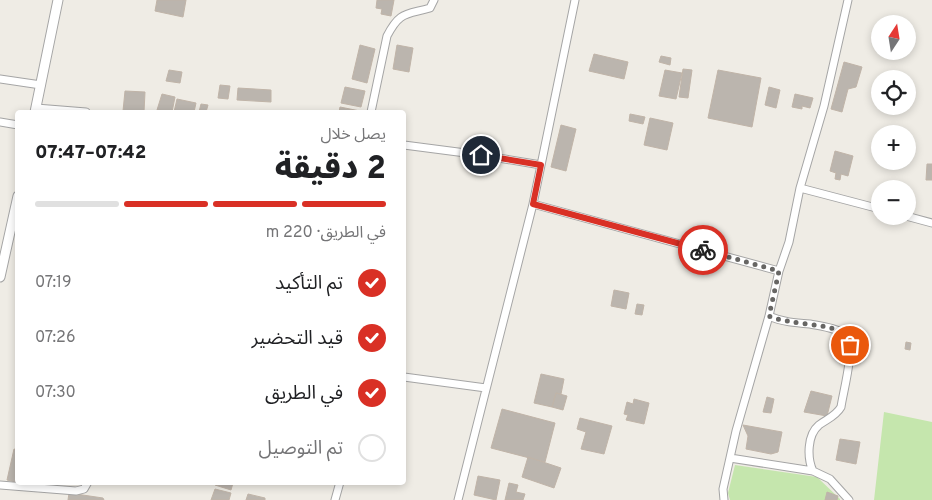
<!DOCTYPE html>
<html lang="ar">
<meta charset="utf-8">
<style>
:root{--surface:#fff;--page:#f2f2f2;--text:#202124;--muted:#757577;--line:#e0e0e0;--accent:#d93025}
body{margin:0;font-family:Overpass,"Noto Sans Arabic",sans-serif;background:var(--page);color:var(--text);direction:rtl;height:100vh;display:flex;flex-direction:column;font-size:19px;white-space:nowrap}
*{box-sizing:border-box;margin:0}
p{font-size:16px;color:var(--muted)}
.icon{flex:none;width:28px;height:28px;fill:none;stroke:currentColor;stroke-width:2;stroke-linecap:round;stroke-linejoin:round}
.map{position:relative;flex:1;overflow:hidden;direction:ltr}
.sheet{position:absolute;left:15px;top:110px;width:391px;height:375px;display:flex;flex-direction:column;background:var(--surface);border-radius:5px;box-shadow:0 2px 8px #0003;direction:rtl}
.sheet>*{flex:none}
.needle{width:32px;rotate:12deg}
.controls{position:absolute;left:871px;top:15px;display:grid;gap:10px}
.controls a{display:grid;place-items:center;width:45px;height:45px;border-radius:50%;background:var(--surface);box-shadow:0 2px 8px #0003;font-size:25px}
.pin{position:absolute;display:grid;place-items:center;width:42px;height:42px;color:#fff;margin:-21px;border:2px solid #fff;border-radius:50%;box-shadow:0 1px 5px #0007}
.courier{position:absolute;display:grid;place-items:center;width:50px;height:50px;margin:-25px;border:4px solid #d93025;border-radius:50%;background:#fff;color:#222;box-shadow:0 1px 6px #0007}
.overview em{font-style:normal;font-weight:800}
.overview div{display:flex;flex-direction:column-reverse}
.overview{display:flex;align-items:center;justify-content:space-between;height:85px;padding:0 20px}
h1{font-size:32px;font-weight:800;line-height:38px}
.bar{display:grid;grid-template-columns:repeat(4,1fr);gap:8px 5px;align-content:center;height:60px;padding:0 20px}
.bar i{height:6px;border-radius:4px;background:var(--line)}
.bar .current{background:var(--accent)}
.bar p{grid-column:span 4}
ol{padding:0 20px;list-style:none}
li{display:flex;align-items:center;gap:15px;height:55px}
li p{margin-inline-start:auto}
li .icon{padding:5px;border-radius:50%;background:var(--accent);color:#fff;stroke-width:4}
li:last-child{color:var(--muted)}
li i{width:28px;height:28px;border:2px solid var(--line);border-radius:50%}
.map>svg:first-child{display:block}
.grass{fill:#c5e6ad}
.building{fill:#bbb5ae;stroke:#c0b4a8}
.lines{fill:none;stroke-linecap:round;stroke-linejoin:round}
.minor-casing{stroke:#a5a5a5;stroke-width:9}
.tertiary-casing{stroke:#a5a5a5;stroke-width:11}
.minor{stroke:#fff;stroke-width:7}
.tertiary{stroke:#fff;stroke-width:9}
.done{stroke:#676664;stroke-width:5;stroke-dasharray:0 9}
.route{stroke:#d93025;stroke-width:6}
</style>
<div class="map">
<svg width="932" height="500" viewBox="0 0 932 500">
<rect width="100%" height="100%" fill="#efece5"/>
<path class="grass" d="M 884,412 L 932,422 L 932,500 L 874,500 Z
M 735,465 L 817,477 L 840,499 L 840,500 L 730,500 L 728,493 Z"/>
<path class="building" d="M 157,0 L 186,0 L 183,17 L 155,11 Z
M 377,0 L 394,0 L 391,16 L 381,14 L 382,9 L 376,8 Z
M 360,45 L 375,49 L 367,83 L 352,79 Z
M 397,45 L 413,48 L 409,72 L 393,69 Z
M 594,54 L 628,62 L 624,79 L 589,71 Z
M 661,56 L 671,58 L 670,65 L 659,62 Z
M 844,62 L 862,67 L 856,87 L 848,89 L 842,112 L 831,109 Z
M 683,69 L 692,70 L 688,98 L 679,97 Z
M 169,70 L 182,72 L 180,83 L 166,81 Z
M 665,70 L 682,73 L 676,99 L 659,96 Z
M 718,70 L 761,78 L 752,127 L 708,118 Z
M 220,85 L 230,86 L 228,99 L 218,98 Z
M 345,87 L 365,91 L 361,107 L 341,103 Z
M 769,87 L 780,90 L 776,108 L 765,105 Z
M 238,88 L 271,90 L 271,102 L 237,100 Z
M 125,91 L 145,92 L 144,112 L 123,111 Z
M 162,94 L 175,97 L 172,112 L 157,110 Z
M 795,94 L 813,98 L 810,108 L 802,106 L 802,109 L 792,107 Z
M 177,99 L 196,103 L 194,112 L 174,112 Z
M 201,104 L 208,105 L 206,112 L 199,112 Z
M 340,107 L 360,111 L 360,112 L 339,112 Z
M 630,114 L 645,117 L 643,124 L 629,121 Z
M 650,118 L 673,123 L 667,150 L 644,145 Z
M 561,125 L 576,129 L 566,171 L 551,167 Z
M 835,151 L 853,156 L 848,176 L 841,174 L 840,180 L 835,179 L 836,173 L 830,171 Z
M 927,164 L 932,164 L 932,180 L 926,180 Z
M 614,290 L 629,293 L 626,309 L 611,306 Z
M 637,304 L 644,305 L 642,315 L 635,314 Z
M 906,342 L 911,343 L 910,350 L 905,349 Z
M 541,374 L 564,379 L 561,394 L 556,393 L 552,407 L 534,403 Z
M 811,391 L 832,396 L 827,416 L 804,412 Z
M 556,393 L 567,396 L 563,410 L 552,407 Z
M 767,397 L 774,399 L 771,413 L 763,412 Z
M 634,399 L 649,403 L 644,424 L 626,420 L 628,415 L 624,414 L 627,402 L 633,404 Z
M 502,409 L 555,423 L 545,462 L 491,448 Z
M 580,418 L 612,426 L 604,454 L 581,449 L 586,432 L 577,429 Z
M 743,425 L 782,432 L 778,452 L 771,454 L 746,449 L 748,436 Z
M 840,439 L 860,442 L 856,464 L 836,460 Z
M 14,449 L 18,450 L 18,482 L 29,482 L 28,485 L 7,480 Z
M 528,457 L 561,468 L 554,488 L 522,477 Z
M 478,476 L 500,480 L 496,500 L 474,495 Z
M 215,482 L 233,482 L 233,483 L 231,490 L 215,485 Z
M 509,483 L 518,485 L 516,492 L 525,494 L 523,500 L 505,500 Z
M 215,489 L 231,493 L 229,500 L 211,500 Z
M 827,492 L 838,496 L 837,500 L 825,500 Z
M 69,493 L 103,498 L 104,500 L 68,500 Z
M 248,494 L 265,498 L 265,500 L 246,500 Z"/>
<g class="lines">
<g class="minor-casing">
<path id="minor" d="M 0,79 L 41,85
M 36,108 L 86,112
M 371,112 L 387,36 C 400,11 406,15 430,8 L 434,0
M 0,122 L 18,125
M 404,145 L 481,155 L 541,165
M 800,188 L 880,209
M 533,204 L 779,271
M 906,216 L 932,223
M 769,316 C 782,322 796,323 810,324 C 820,326 839,328 846,336 C 856,347 843,392 841,407 C 836,416 827,419 819,425 C 807,435 807,458 813,471
M 404,377 L 486,388
M 730,458 L 813,471 L 830,479 L 849,500
M 0,485 L 76,491 L 84,489 L 88,482
M 335,500 L 340,482
M 458,500 L 533,204 L 575,0
M 724,500 L 723,489 L 736,431 L 769,316 L 779,271 L 789,242 L 800,188 L 824,106 L 848,0"/>
</g>
<g class="tertiary-casing">
<path id="tertiary" d="M 35,112 L 58,0
M 0,277 L 18,196"/>
</g>
<use href="#minor" class="minor"/>
<use href="#tertiary" class="tertiary"/>
</g>
<g class="lines">
<path class="done" d="M 703,250 L 779,271 L 769,316 C 788,325 832,323 845,334 C 848,337 849,341 850,345"/>
<path class="route" d="M 481,155 L 541,165 L 533,204 L 703,250"/>
</g>
</svg>
<div class="controls">
<a><svg class="needle" viewBox="-14 -14 28 28"><path d="M0-13l5 13h-10z" fill="#e53935"/><path d="M0 13l5-13h-10z" fill="#757577"/></svg></a>
<a><svg class="icon" aria-label="locate" viewBox="0 0 24 24"><circle cx="12" cy="12" r="6"/><path d="M12 2v4M12 18v4M2 12h4M18 12h4"/></svg></a>
<a>+</a>
<a>−</a>
</div>
<div class="pin" style="left:850px;top:345px;background:#ea580c"><svg class="icon" aria-label="bag" viewBox="0 0 24 24"><path d="M5 8h14l-1 12H6zM9 8a3 3 0 0 1 6 0"/></svg></div>
<div class="pin" style="left:481px;top:155px;background:#1f2937"><svg class="icon" aria-label="home" viewBox="0 0 24 24"><path d="M3 11l9-7 9 7M6 9v11h12V9"/></svg></div>
<div class="courier" style="left:703px;top:250px"><svg class="icon" aria-label="bike" viewBox="0 0 24 24"><circle cx="6" cy="16" r="4"/><circle cx="18" cy="16" r="4"/><path d="M6 16l4-8h5l3 8M10 8l3 8H6M13 5h3"/></svg></div>
<section class="sheet">
<div class="overview"><div><h1>2 دقيقة</h1><p>يصل خلال</p></div><em>07:42–07:47</em></div>
<div class="bar"><i class="current"></i><i class="current"></i><i class="current"></i><i></i><p>في الطريق · 220 m</p></div>
<ol>
<li><svg class="icon" aria-label="check" viewBox="0 0 24 24"><path d="M5 12l5 5 9-10"/></svg>تم التأكيد<p>07:19</p></li>
<li><svg class="icon" aria-label="check" viewBox="0 0 24 24"><path d="M5 12l5 5 9-10"/></svg>قيد التحضير<p>07:26</p></li>
<li><svg class="icon" aria-label="check" viewBox="0 0 24 24"><path d="M5 12l5 5 9-10"/></svg>في الطريق<p>07:30</p></li>
<li><i></i>تم التوصيل</li>
</ol>
</section>
</div>
